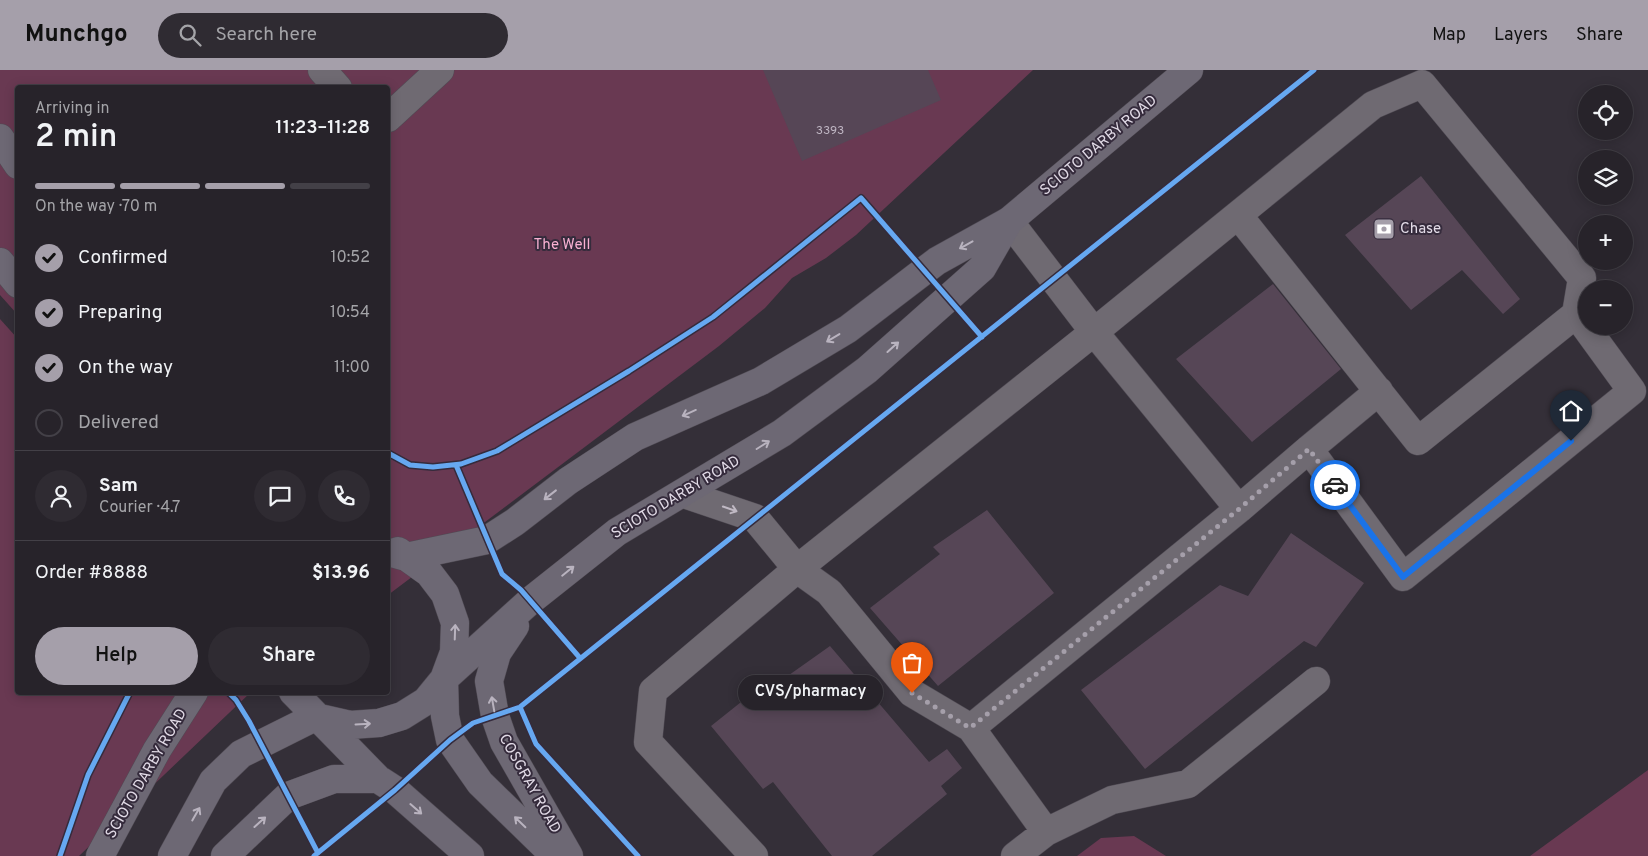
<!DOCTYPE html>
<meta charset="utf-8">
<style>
:root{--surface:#27232a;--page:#2f2b32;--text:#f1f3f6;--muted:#a4a4a8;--line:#434047;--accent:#a59faa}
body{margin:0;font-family:Overpass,sans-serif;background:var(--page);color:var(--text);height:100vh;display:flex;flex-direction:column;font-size:19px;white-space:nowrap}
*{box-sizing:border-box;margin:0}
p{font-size:16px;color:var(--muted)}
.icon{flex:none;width:28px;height:28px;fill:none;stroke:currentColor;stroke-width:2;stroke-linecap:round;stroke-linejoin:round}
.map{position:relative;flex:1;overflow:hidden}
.drawer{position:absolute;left:15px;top:15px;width:375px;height:610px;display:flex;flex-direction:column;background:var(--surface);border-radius:5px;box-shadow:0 2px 12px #0003,0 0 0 1px var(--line)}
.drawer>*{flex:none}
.controls{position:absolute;left:1578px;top:15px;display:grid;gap:10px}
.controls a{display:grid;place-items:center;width:55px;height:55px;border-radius:50%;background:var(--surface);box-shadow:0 2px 12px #0003,0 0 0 1px var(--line);font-size:25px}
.pin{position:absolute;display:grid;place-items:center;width:42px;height:42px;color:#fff;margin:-51px -21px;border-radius:50% 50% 50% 0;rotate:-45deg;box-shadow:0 0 5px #0007}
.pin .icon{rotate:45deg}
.courier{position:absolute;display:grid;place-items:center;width:50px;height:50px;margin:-25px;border:4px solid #1a73e8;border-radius:50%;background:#fff;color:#222;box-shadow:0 1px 6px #0007}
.bubble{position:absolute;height:35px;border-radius:18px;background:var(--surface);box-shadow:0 2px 12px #0003,0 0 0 1px var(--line);font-size:16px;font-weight:600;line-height:35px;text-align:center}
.head em{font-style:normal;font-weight:600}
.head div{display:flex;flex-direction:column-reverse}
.head{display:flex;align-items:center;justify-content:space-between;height:85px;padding:0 20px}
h1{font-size:32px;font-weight:600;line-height:38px}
.bar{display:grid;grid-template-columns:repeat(4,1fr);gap:8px 5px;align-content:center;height:60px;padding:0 20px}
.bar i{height:6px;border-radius:4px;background:var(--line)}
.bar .on{background:var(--accent)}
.bar p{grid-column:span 4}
.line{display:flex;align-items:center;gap:12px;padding:0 20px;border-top:1px solid var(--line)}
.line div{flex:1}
.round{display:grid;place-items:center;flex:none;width:52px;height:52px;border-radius:26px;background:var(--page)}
ol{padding:0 20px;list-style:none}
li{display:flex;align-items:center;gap:15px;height:55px}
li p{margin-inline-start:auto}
li .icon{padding:5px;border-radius:50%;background:var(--accent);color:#111;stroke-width:4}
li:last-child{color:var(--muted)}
li i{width:28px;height:28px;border:2px solid var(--line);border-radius:50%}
.cta{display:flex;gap:10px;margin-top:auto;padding:10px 20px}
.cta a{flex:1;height:58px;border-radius:30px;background:var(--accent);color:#111;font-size:20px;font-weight:600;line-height:58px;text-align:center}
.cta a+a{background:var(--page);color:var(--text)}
header{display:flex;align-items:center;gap:30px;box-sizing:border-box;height:70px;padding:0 25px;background:var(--accent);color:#111}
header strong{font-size:24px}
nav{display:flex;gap:28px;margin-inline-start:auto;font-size:18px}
.search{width:350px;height:45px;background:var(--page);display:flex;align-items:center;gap:12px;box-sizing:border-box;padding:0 18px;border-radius:28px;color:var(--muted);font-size:19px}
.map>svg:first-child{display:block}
.green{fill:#693952}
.building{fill:#564656}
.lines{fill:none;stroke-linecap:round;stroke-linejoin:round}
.minor-casing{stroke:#504b54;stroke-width:29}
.major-casing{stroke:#504b54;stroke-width:29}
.minor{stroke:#6f6a72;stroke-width:28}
.major{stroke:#6d6874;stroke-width:28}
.cycleway-casing{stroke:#352b3c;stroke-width:8}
.cycleway{stroke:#66a8f1;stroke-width:5}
.oneway{stroke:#b9b3bf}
.oneway2{stroke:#c0b9c4}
.done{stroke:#a59faa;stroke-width:5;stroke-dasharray:0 9}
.route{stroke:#1a73e8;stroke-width:6}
.labels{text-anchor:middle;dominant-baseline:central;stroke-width:4;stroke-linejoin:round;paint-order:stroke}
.number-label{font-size:12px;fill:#bfb6c3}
.street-label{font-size:15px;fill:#e2dbe7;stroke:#352b3c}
.poi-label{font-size:15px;fill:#e2dbe7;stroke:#352b3c;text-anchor:start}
.park-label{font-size:15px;fill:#f8b0d2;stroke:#352b3c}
</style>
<header>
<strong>Munchgo</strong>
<div class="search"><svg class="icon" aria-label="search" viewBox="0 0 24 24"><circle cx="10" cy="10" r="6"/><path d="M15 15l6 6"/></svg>Search here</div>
<nav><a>Map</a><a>Layers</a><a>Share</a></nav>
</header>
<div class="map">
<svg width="1648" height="786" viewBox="0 0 1648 786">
<rect width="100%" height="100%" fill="#342f38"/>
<path class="green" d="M 0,0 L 1033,0 L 856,165 L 826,188 L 792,208 L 765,238 L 719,276 L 388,525 L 388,18 L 18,18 L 17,244 L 0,225 Z
M 0,249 L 18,269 L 18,622 L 250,623 L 79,786 L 0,786 Z
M 1648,700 L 1648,786 L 1530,786 Z
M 1134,766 L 1166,786 L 1077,786 L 1101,768 Z"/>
<path class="building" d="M 763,0 L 928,0 L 941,30 L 802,91 Z
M 1421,106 L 1520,229 L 1503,244 L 1462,200 L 1411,240 L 1345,165 Z
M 1273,214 L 1341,299 L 1252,372 L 1176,289 Z
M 987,440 L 1054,523 L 938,616 L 870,538 L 940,484 L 933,477 Z
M 1291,463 L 1364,513 L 1316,577 L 1304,571 L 1145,699 L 1081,620 L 1220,515 L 1248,526 Z
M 830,576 L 929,692 L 947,679 L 962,698 L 941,716 L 947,724 L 872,786 L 832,786 L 773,712 L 763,719 L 711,656 L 775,605 L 782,610 Z"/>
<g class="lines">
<g class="minor-casing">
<path id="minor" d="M 322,0 L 338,18
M 388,48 L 440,0
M 1238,145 L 1418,371 L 1576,244
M 1009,151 L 1094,262 L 1239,439
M 1309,379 L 1379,321
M 684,424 L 755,448 L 797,499 L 829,522 L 912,623 L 971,658 L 1046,762
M 754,786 L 648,672 L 653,621 L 797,499 L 1094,262 L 1373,35 L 1422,14 L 1582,208 L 1576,244 L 1632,321 L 1403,507 L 1309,379 L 1239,439 L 971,658
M 1015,786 L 1046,762 L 1112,730 L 1188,714 L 1316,611"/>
</g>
<g class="major-casing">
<path id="major" d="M 0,68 L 18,95
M 0,192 L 18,214
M 398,481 L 429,503 L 445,524 L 455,553 L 454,582 L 444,609 L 445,646 L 450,670 L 480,713 L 555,786
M 388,482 L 406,487 L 487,470 L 515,452 L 568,411 L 635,367 L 761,311 L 848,259 L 937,191 L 1009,151 L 1189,0
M 515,556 L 497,583 L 489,611 L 495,646 L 504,672 L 569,786
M 293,622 L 378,709 L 395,720 L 470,786
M 100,786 L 157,680 L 194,622
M 172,786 L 213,711 L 241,684 L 315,647 L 350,655 L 379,653 L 402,646 L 426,631 L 444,609 L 530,531 L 617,462 L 782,363 L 867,300 L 982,198 L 1009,151
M 225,786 L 288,726 L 334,709 L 378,709"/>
</g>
<use href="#minor" class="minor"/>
<use href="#major" class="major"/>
<g class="cycleway-casing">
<path id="cycleway" d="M 388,383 L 410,395 L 433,397 L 461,394 L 497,381 L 629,301 L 713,247 L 861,128 L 982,267
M 456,395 L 502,504 L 521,520 L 580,588
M 228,622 L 236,630 L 249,651 L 318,783
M 520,637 L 536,674 L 638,786
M 60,786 L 88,705 L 130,622
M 314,786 L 395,720 L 450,670 L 473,653 L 520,637 L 1314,0"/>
</g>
<use href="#cycleway" class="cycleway"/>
</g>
<defs><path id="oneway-shaft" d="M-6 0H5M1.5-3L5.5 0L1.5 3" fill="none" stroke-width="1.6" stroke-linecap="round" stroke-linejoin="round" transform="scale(1.25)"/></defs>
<g class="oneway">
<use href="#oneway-shaft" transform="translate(966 175) rotate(151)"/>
<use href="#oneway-shaft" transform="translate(833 268) rotate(149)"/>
<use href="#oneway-shaft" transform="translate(893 277) rotate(-42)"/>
<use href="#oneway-shaft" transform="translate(689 343) rotate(156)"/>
<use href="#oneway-shaft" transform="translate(763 375) rotate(-32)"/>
<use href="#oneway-shaft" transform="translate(550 425) rotate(142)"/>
<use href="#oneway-shaft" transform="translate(568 501) rotate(-39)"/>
<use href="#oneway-shaft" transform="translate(455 562) rotate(-88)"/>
<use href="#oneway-shaft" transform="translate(493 634) rotate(-100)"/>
<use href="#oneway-shaft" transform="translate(363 654) rotate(-3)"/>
<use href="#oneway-shaft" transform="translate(416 739) rotate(41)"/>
<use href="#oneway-shaft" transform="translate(196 744) rotate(-60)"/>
<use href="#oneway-shaft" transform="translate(260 752) rotate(-42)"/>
<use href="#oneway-shaft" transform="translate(520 752) rotate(-136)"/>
</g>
<use class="oneway2" href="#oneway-shaft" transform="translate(730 439) rotate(19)"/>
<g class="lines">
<path class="done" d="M 912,623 L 970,658 L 1239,439 L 1309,379 L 1335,415"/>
<path class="route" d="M 1335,415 L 1403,507 L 1571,371"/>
</g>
<defs>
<g id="bank-square" transform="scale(1.125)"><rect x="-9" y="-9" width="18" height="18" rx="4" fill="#a59faa" stroke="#352b3c"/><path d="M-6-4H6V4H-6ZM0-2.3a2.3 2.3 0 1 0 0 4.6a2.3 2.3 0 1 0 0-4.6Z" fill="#fff"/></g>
</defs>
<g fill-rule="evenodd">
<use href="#bank-square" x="1384" y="159"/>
</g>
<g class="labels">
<g class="number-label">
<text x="830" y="61">3393</text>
</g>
<g class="street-label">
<text transform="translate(1099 76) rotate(-40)">SCIOTO DARBY ROAD</text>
<text transform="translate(676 428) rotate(-31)">SCIOTO DARBY ROAD</text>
<text transform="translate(147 704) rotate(-60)">SCIOTO DARBY ROAD</text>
<text transform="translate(529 714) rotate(61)">COSGRAY ROAD</text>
</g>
<g class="poi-label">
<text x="1400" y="159">Chase</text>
</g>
<g class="park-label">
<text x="562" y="175">The Well</text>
</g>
</g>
</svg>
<div class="controls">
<a><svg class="icon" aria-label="locate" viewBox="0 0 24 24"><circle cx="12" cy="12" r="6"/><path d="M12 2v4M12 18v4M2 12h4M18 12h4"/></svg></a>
<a><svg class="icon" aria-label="layers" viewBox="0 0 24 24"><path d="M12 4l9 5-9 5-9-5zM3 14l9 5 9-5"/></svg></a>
<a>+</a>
<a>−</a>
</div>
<div class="pin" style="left:912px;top:623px;background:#ea580c"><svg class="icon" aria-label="bag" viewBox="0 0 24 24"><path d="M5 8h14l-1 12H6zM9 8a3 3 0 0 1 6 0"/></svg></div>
<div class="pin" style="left:1571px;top:371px;background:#1f2937"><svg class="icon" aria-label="home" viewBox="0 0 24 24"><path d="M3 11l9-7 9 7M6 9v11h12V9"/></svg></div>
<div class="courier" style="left:1335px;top:415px"><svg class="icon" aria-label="car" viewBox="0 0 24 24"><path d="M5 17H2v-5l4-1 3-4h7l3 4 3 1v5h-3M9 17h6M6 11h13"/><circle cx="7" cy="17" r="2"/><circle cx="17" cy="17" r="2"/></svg></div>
<div class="bubble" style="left:738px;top:605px;width:145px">CVS/pharmacy</div>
<section class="drawer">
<div class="head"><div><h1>2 min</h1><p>Arriving in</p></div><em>11:23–11:28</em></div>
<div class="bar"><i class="on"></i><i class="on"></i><i class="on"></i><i></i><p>On the way · 70 m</p></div>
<ol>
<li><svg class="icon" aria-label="check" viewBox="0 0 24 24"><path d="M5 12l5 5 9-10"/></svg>Confirmed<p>10:52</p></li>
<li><svg class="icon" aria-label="check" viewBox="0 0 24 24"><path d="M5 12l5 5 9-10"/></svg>Preparing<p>10:54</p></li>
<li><svg class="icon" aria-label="check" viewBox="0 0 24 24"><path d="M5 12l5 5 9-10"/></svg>On the way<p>11:00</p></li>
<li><i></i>Delivered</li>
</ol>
<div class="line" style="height:90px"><a class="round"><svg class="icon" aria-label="person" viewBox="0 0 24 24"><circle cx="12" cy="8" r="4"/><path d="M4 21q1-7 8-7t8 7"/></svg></a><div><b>Sam</b><p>Courier · 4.7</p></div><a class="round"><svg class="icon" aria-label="chat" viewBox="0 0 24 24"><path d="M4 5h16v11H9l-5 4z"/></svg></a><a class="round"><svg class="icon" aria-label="phone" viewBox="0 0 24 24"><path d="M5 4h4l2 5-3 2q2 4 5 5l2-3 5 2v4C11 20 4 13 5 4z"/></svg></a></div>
<div class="line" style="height:65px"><div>Order #8888</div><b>$13.96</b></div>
<div class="cta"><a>Help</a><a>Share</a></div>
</section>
</div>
